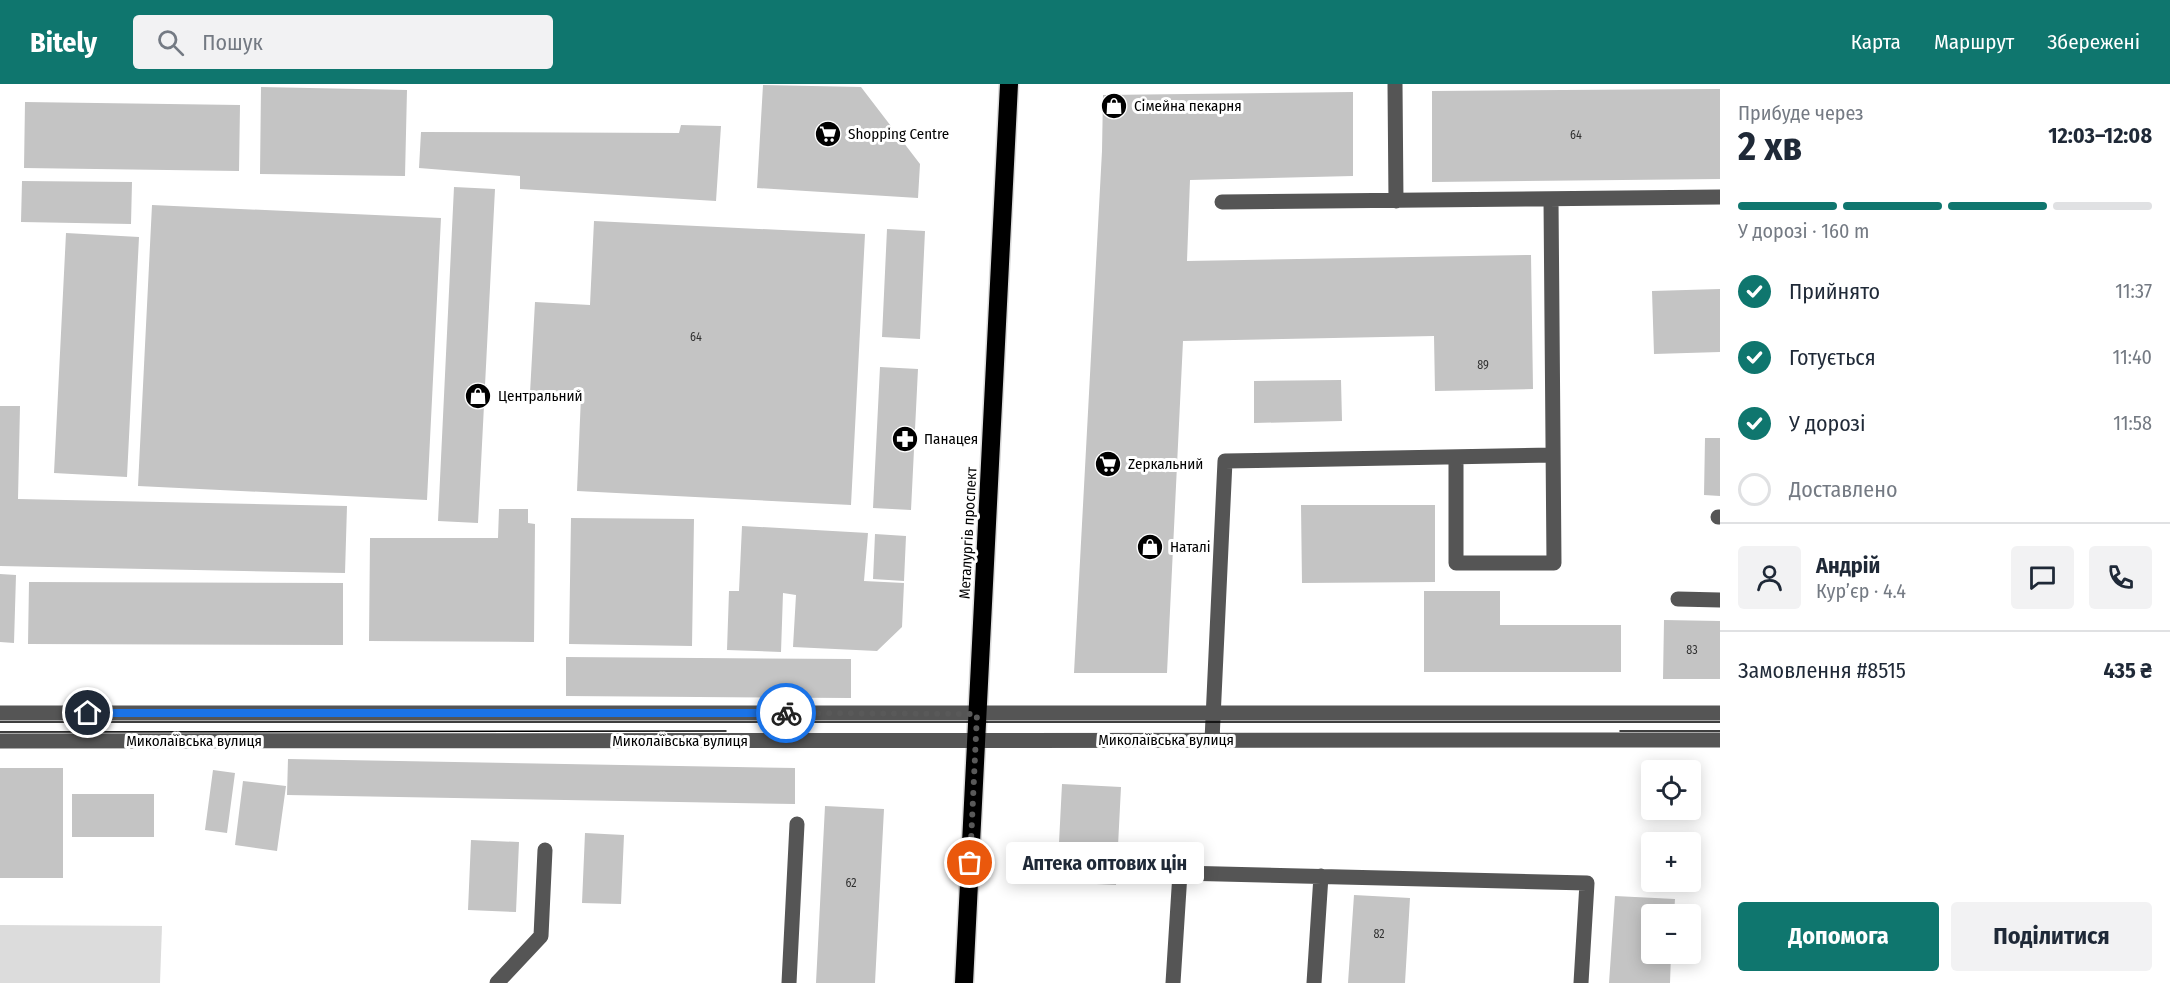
<!DOCTYPE html>
<html lang="uk">
<meta charset="utf-8">
<style>
:root{--surface:#fff;--page:#f2f2f3;--text:#1f2937;--muted:#747a83;--line:#e0e1e3;--accent:#0f766e}
body{margin:0;font-family:"Fira Sans Condensed",sans-serif;background:var(--page);color:var(--text);height:100vh;display:flex;flex-direction:column;font-size:22px;white-space:nowrap}
*{box-sizing:border-box;margin:0}
p{font-size:20px;color:var(--muted)}
.icon{flex:none;width:33px;height:33px;fill:none;stroke:currentColor;stroke-width:2;stroke-linecap:round;stroke-linejoin:round}
.map{position:relative;flex:1;overflow:hidden}
.panel{display:flex;flex-direction:column;background:var(--surface);width:450px}
.panel>*{flex:none}
.controls{position:absolute;left:1641px;top:676px;display:grid;gap:12px}
.controls a{display:grid;place-items:center;width:60px;height:60px;border-radius:6px;background:var(--surface);box-shadow:0 3px 15px #0003;font-size:30px}
.pin{position:absolute;display:grid;place-items:center;width:51px;height:51px;color:#fff;margin:-26px;border:3px solid #fff;border-radius:50%;box-shadow:0 2px 6px #0007}
.courier{position:absolute;display:grid;place-items:center;width:60px;height:60px;margin:-30px;border:4px solid #1a73e8;border-radius:50%;background:#fff;color:#222;box-shadow:0 2px 8px #0007}
.bubble{position:absolute;height:42px;border-radius:6px;background:var(--surface);box-shadow:0 3px 15px #0003;font-size:20px;font-weight:700;line-height:42px;text-align:center}
.headline em{font-style:normal;font-weight:700}
.headline div{display:flex;flex-direction:column-reverse}
.headline{display:flex;align-items:center;justify-content:space-between;height:102px;padding:0 18px}
h1{font-size:39px;font-weight:700;line-height:45px}
.bar{display:grid;grid-template-columns:repeat(4,1fr);gap:9px 6px;align-content:center;height:72px;padding:0 18px}
.bar i{height:8px;border-radius:4px;background:var(--line)}
.bar .selected{background:var(--accent)}
.bar p{grid-column:span 4}
.line{display:flex;align-items:center;gap:15px;padding:0 18px;border-top:2px solid var(--line)}
.line div{flex:1}
.round{display:grid;place-items:center;flex:none;width:63px;height:63px;border-radius:6px;background:var(--page)}
ol{padding:0 18px;list-style:none}
li{display:flex;align-items:center;gap:18px;height:66px}
li p{margin-inline-start:auto}
li .icon{padding:6px;border-radius:50%;background:var(--accent);color:#fff;stroke-width:4}
li:last-child{color:var(--muted)}
li i{width:33px;height:33px;border:3px solid var(--line);border-radius:50%}
.primary-button{display:flex;gap:12px;margin-top:auto;padding:12px 18px}
.primary-button a{flex:1;height:69px;border-radius:6px;background:var(--accent);color:#fff;font-size:24px;font-weight:700;line-height:69px;text-align:center}
.primary-button a+a{background:var(--page);color:var(--text)}
header{display:flex;align-items:center;gap:36px;box-sizing:border-box;height:84px;padding:0 30px;background:var(--accent);color:#fff}
header strong{font-size:28px}
nav{display:flex;gap:33px;margin-inline-start:auto;font-size:21px}
.search{width:420px;height:54px;background:var(--page);display:flex;align-items:center;gap:15px;box-sizing:border-box;padding:0 21px;border-radius:6px;color:var(--muted);font-size:22px}
main{display:flex;flex:1;min-height:0}
.map>svg:first-child{display:block}
.green{fill:#dcdcdc}
.building{fill:#c4c4c4}
.lines{fill:none;stroke-linecap:round;stroke-linejoin:round}
.highway-casing{stroke:#dbdbdb;stroke-width:21}
.minor{stroke:#555;stroke-width:15}
.highway{stroke:#000;stroke-width:18}
.tram{stroke:#000;stroke-width:1.5}
.done{stroke:#595959;stroke-width:6;stroke-dasharray:0 10.8}
.route{stroke:#1a73e8;stroke-width:8}
.labels{text-anchor:middle;dominant-baseline:central;stroke-width:6;stroke-linejoin:round;paint-order:stroke}
.number-label{font-size:12px;fill:#313131}
.poi-label{font-size:15px;fill:#000;stroke:#fff;text-anchor:start}
.street-label{font-size:15px;fill:#000;stroke:#fff}
</style>
<header>
<strong>Bitely</strong>
<div class="search"><svg class="icon" aria-label="search" viewBox="0 0 24 24"><circle cx="10" cy="10" r="6"/><path d="M15 15l6 6"/></svg>Пошук</div>
<nav><a>Карта</a><a>Маршрут</a><a>Збережені</a></nav>
</header>
<main>
<div class="map">
<svg width="1720" height="899" viewBox="0 0 1720 899">
<rect width="100%" height="100%" fill="#fff"/>
<path class="green" d="M 0,841 L 162,842 L 160,899 L 0,899 Z"/>
<path class="building" d="M 763,1 L 861,3 L 920,80 L 918,114 L 757,104 Z
M 261,3 L 407,6 L 405,92 L 260,90 Z
M 1720,5 L 1720,95 L 1432,98 L 1432,7 Z
M 1353,8 L 1353,92 L 1190,96 L 1187,177 L 1531,171 L 1533,305 L 1435,307 L 1434,252 L 1183,257 L 1167,589 L 1074,589 L 1102,67 L 1103,11 Z
M 25,18 L 240,21 L 239,87 L 24,84 Z
M 681,41 L 721,42 L 716,117 L 520,105 L 520,92 L 419,84 L 421,48 L 679,49 Z
M 22,97 L 132,98 L 131,140 L 21,138 Z
M 454,103 L 495,105 L 478,439 L 438,437 Z
M 152,121 L 441,134 L 427,416 L 138,402 Z
M 594,137 L 865,150 L 851,421 L 577,407 L 581,312 L 530,309 L 535,218 L 590,221 Z
M 887,145 L 925,147 L 920,255 L 882,253 Z
M 66,149 L 139,153 L 127,393 L 54,389 Z
M 1720,205 L 1720,268 L 1654,270 L 1652,207 Z
M 880,283 L 918,285 L 911,426 L 873,424 Z
M 1341,296 L 1342,337 L 1254,339 L 1254,297 Z
M 0,322 L 20,322 L 18,415 L 347,422 L 345,489 L 0,482 Z
M 1705,354 L 1720,354 L 1720,412 L 1704,411 Z
M 1301,421 L 1435,421 L 1435,498 L 1302,499 Z
M 499,425 L 528,425 L 528,439 L 535,440 L 534,558 L 369,557 L 370,454 L 498,454 Z
M 571,434 L 694,435 L 692,562 L 569,560 Z
M 742,442 L 868,449 L 864,497 L 904,499 L 902,543 L 877,567 L 793,563 L 796,511 L 783,509 L 781,568 L 727,566 L 729,507 L 739,507 Z
M 875,450 L 906,452 L 904,497 L 873,495 Z
M 0,490 L 16,491 L 14,559 L 0,558 Z
M 29,498 L 343,499 L 343,561 L 28,560 Z
M 1424,507 L 1500,507 L 1500,541 L 1621,541 L 1621,588 L 1424,588 Z
M 1664,536 L 1720,537 L 1720,595 L 1663,595 Z
M 566,573 L 851,575 L 851,614 L 566,612 Z
M 288,675 L 795,684 L 795,720 L 287,711 Z
M 0,684 L 63,684 L 63,794 L 0,794 Z
M 213,686 L 235,689 L 227,749 L 205,746 Z
M 243,697 L 286,702 L 277,767 L 235,761 Z
M 1062,700 L 1121,703 L 1116,801 L 1057,798 Z
M 72,710 L 154,710 L 154,753 L 72,753 Z
M 825,722 L 884,725 L 875,899 L 816,899 Z
M 585,749 L 624,751 L 621,820 L 582,819 Z
M 471,756 L 519,758 L 516,828 L 468,826 Z
M 1354,811 L 1410,814 L 1405,899 L 1348,899 Z
M 1615,812 L 1675,815 L 1674,831 L 1652,831 L 1652,870 L 1671,870 L 1670,899 L 1609,899 Z"/>
<g class="lines">
<g class="highway-casing">
<path id="highway" d="M 964,899 L 1009,0"/>
</g>
<path class="minor" d="M 1395,0 L 1396,117
M 1222,118 L 1720,113
M 1456,373 L 1456,479 L 1554,479 L 1551,115
M 1718,433 L 1720,433
M 1678,515 L 1720,516
M 0,629 L 1720,629
M 1212,656 L 1225,377 L 1553,371
M 0,657 L 1720,656
M 497,899 L 541,852 L 545,766
M 789,899 L 797,740
M 1173,899 L 1180,789 L 1587,799 L 1581,899
M 1314,899 L 1321,792"/>
<use href="#highway" class="highway"/>
<path class="tram" d="M 0,638 L 1720,638
M 1620,647 L 1720,647
M 0,648 L 726,647"/>
</g>
<g class="lines">
<path class="done" d="M 786,629 L 977,630 L 970,779"/>
<path class="route" d="M 88,629 L 786,629"/>
</g>
<defs>
<g id="shop-disc" transform="scale(1.35)"><circle r="9.5" fill="#000" stroke="#fff"/><path d="M-5-2.5h2.3a2.7 3.5 0 0 1 5.4 0H5L5.5 6h-11ZM-1.5-2.5h3a1.5 2.3 0 0 0-3 0Z" fill="#fff"/></g>
<g id="supermarket-disc" transform="scale(1.35)"><circle r="9.5" fill="#000" stroke="#fff"/><path d="M-6-5.5h2.5l.6 2H6L4.5 2H-2.5L-4.4-4H-6ZM-1.5 3.2a1.3 1.3 0 1 0 .1 0ZM3 3.2a1.3 1.3 0 1 0 .1 0Z" fill="#fff"/></g>
<g id="pharmacy-disc" transform="scale(1.35)"><circle r="9.5" fill="#000" stroke="#fff"/><path d="M-2-6h4v4h4v4h-4v4h-4v-4h-4v-4h4Z" fill="#fff"/></g>
</defs>
<g fill-rule="evenodd">
<use href="#shop-disc" x="1114" y="22"/>
<use href="#supermarket-disc" x="828" y="50"/>
<use href="#shop-disc" x="478" y="312"/>
<use href="#pharmacy-disc" x="905" y="355"/>
<use href="#supermarket-disc" x="1108" y="380"/>
<use href="#shop-disc" x="1150" y="463"/>
</g>
<g class="labels">
<g class="number-label">
<text x="1576" y="51">64</text>
<text x="696" y="253">64</text>
<text x="1483" y="281">89</text>
<text x="1692" y="566">83</text>
<text x="851" y="799">62</text>
<text x="1379" y="850">82</text>
</g>
<g class="poi-label">
<text x="1134" y="22">Сімейна пекарня</text>
<text x="848" y="50">Shopping Centre</text>
<text x="498" y="312">Центральний</text>
<text x="924" y="355">Панацея</text>
<text x="1128" y="380">Zеркальний</text>
<text x="1170" y="463">Наталі</text>
</g>
<g class="street-label">
<text transform="translate(968 449) rotate(-87)">Металургів проспект</text>
<text x="1166" y="656">Миколаївська вулиця</text>
<text x="194" y="657">Миколаївська вулиця</text>
<text x="680" y="657">Миколаївська вулиця</text>
</g>
</g>
</svg>
<div class="controls">
<a><svg class="icon" aria-label="locate" viewBox="0 0 24 24"><circle cx="12" cy="12" r="6"/><path d="M12 2v4M12 18v4M2 12h4M18 12h4"/></svg></a>
<a>+</a>
<a>−</a>
</div>
<div class="pin" style="left:970px;top:779px;background:#ea580c"><svg class="icon" aria-label="bag" viewBox="0 0 24 24"><path d="M5 8h14l-1 12H6zM9 8a3 3 0 0 1 6 0"/></svg></div>
<div class="pin" style="left:88px;top:629px;background:#1f2937"><svg class="icon" aria-label="home" viewBox="0 0 24 24"><path d="M3 11l9-7 9 7M6 9v11h12V9"/></svg></div>
<div class="courier" style="left:786px;top:629px"><svg class="icon" aria-label="bike" viewBox="0 0 24 24"><circle cx="6" cy="16" r="4"/><circle cx="18" cy="16" r="4"/><path d="M6 16l4-8h5l3 8M10 8l3 8H6M13 5h3"/></svg></div>
<div class="bubble" style="left:1006px;top:758px;width:198px">Аптека оптових цін</div>
</div>
<section class="panel">
<div class="headline"><div><h1>2 хв</h1><p>Прибуде через</p></div><em>12:03–12:08</em></div>
<div class="bar"><i class="selected"></i><i class="selected"></i><i class="selected"></i><i></i><p>У дорозі · 160 m</p></div>
<ol>
<li><svg class="icon" aria-label="check" viewBox="0 0 24 24"><path d="M5 12l5 5 9-10"/></svg>Прийнято<p>11:37</p></li>
<li><svg class="icon" aria-label="check" viewBox="0 0 24 24"><path d="M5 12l5 5 9-10"/></svg>Готується<p>11:40</p></li>
<li><svg class="icon" aria-label="check" viewBox="0 0 24 24"><path d="M5 12l5 5 9-10"/></svg>У дорозі<p>11:58</p></li>
<li><i></i>Доставлено</li>
</ol>
<div class="line" style="height:108px"><a class="round"><svg class="icon" aria-label="person" viewBox="0 0 24 24"><circle cx="12" cy="8" r="4"/><path d="M4 21q1-7 8-7t8 7"/></svg></a><div><b>Андрій</b><p>Кур’єр · 4.4</p></div><a class="round"><svg class="icon" aria-label="chat" viewBox="0 0 24 24"><path d="M4 5h16v11H9l-5 4z"/></svg></a><a class="round"><svg class="icon" aria-label="phone" viewBox="0 0 24 24"><path d="M5 4h4l2 5-3 2q2 4 5 5l2-3 5 2v4C11 20 4 13 5 4z"/></svg></a></div>
<div class="line" style="height:78px"><div>Замовлення #8515</div><b>435 ₴</b></div>
<div class="primary-button"><a>Допомога</a><a>Поділитися</a></div>
</section>
</main>
